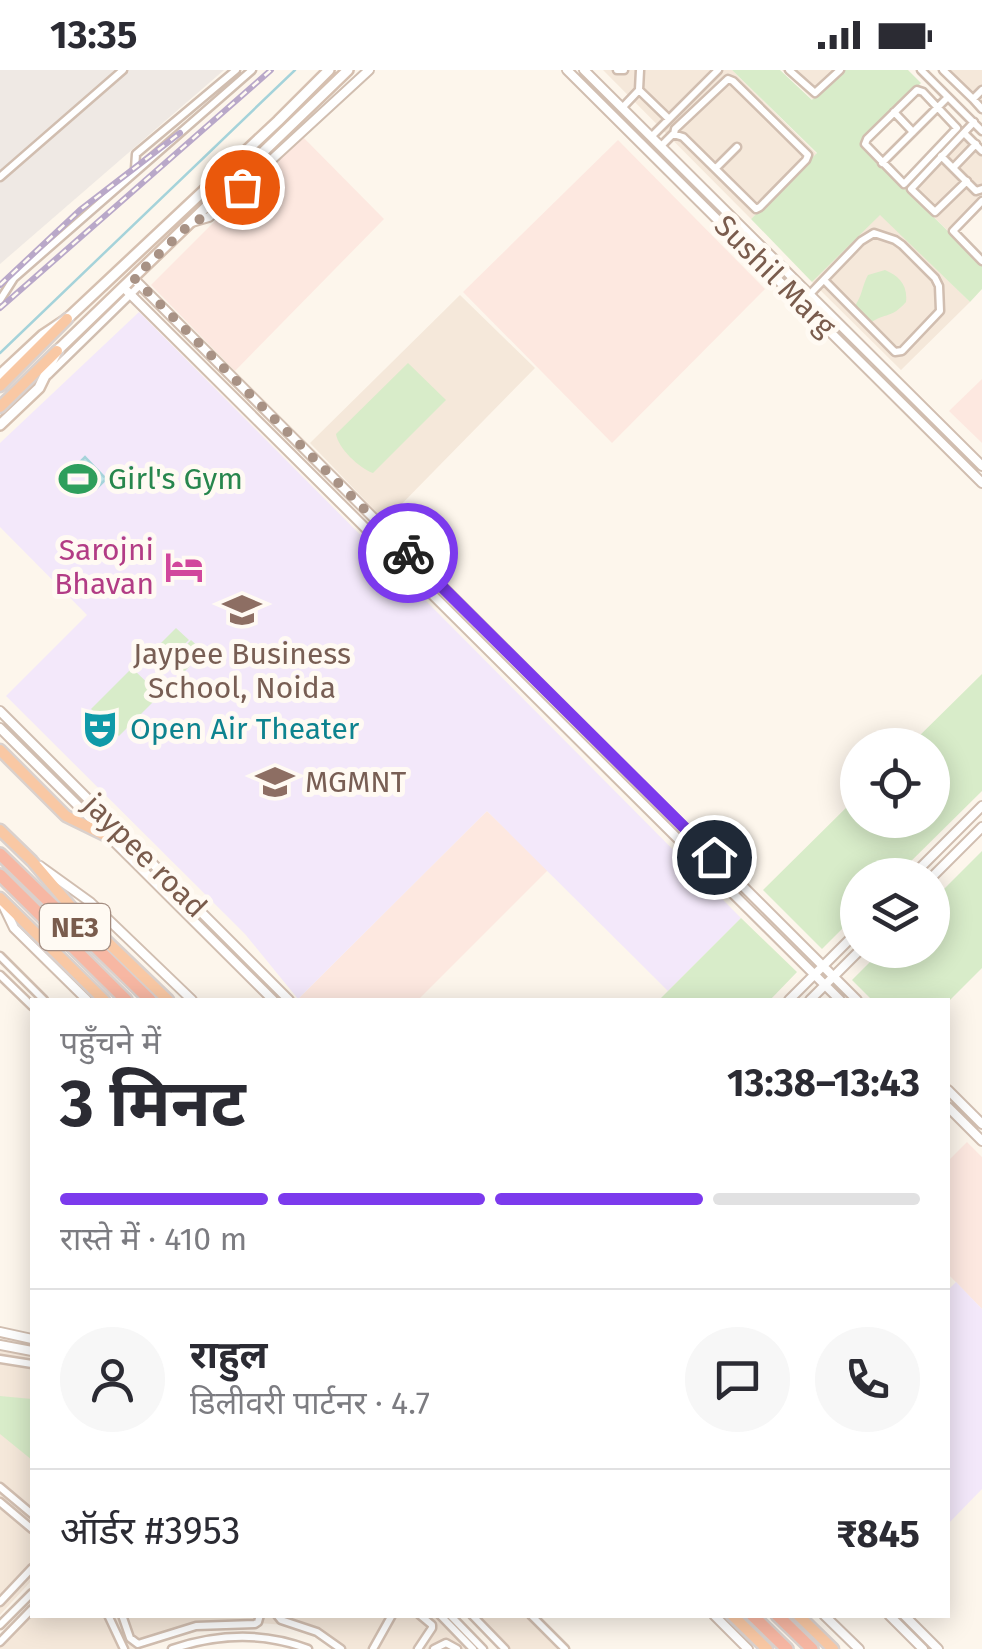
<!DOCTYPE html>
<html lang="hi">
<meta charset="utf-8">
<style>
:root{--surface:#fff;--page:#f7f7f7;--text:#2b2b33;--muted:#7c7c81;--line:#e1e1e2;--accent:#7c3aed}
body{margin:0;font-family:"Fira Sans","Noto Sans Devanagari",sans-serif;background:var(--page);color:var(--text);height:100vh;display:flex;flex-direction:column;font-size:38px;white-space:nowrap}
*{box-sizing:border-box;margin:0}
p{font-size:32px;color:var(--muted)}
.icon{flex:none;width:55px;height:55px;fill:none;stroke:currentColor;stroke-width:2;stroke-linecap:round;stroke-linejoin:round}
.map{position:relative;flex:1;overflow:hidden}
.details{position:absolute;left:30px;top:928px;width:920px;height:620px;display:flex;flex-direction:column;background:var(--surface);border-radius:0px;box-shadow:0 5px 25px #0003}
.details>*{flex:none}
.buttons{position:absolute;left:840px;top:658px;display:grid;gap:20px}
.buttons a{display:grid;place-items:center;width:110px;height:110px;border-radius:50%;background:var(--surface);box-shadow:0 5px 25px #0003;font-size:50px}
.pin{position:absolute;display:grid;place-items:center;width:85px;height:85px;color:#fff;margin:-42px;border:5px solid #fff;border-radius:50%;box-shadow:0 2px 10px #0007}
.courier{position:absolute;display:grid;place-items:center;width:100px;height:100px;margin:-50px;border:8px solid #7c3aed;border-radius:50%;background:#fff;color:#222;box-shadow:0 2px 12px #0007}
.headline em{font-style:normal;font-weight:700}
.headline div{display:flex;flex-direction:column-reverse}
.headline{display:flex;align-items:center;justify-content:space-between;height:170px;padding:0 30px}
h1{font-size:65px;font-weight:700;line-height:75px}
.bar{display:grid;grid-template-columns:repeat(4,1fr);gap:15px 10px;align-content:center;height:120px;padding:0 30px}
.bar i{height:12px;border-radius:8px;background:var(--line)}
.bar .active{background:var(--accent)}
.bar p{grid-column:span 4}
.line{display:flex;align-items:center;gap:25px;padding:0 30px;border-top:2px solid var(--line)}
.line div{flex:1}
.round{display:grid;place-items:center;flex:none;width:105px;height:105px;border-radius:52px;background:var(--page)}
.status{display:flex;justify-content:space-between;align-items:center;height:70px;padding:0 50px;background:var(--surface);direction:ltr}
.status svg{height:28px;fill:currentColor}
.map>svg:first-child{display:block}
.residential{fill:#f5e8da}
.commercial{fill:#fde8e0}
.industrial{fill:#efe9e4}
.education{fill:#f3e8fa}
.green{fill:#d8ecc9}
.water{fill:#bfe3e8;stroke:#a5d3da;stroke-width:2.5}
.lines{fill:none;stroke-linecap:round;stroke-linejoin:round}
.stream{stroke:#a5d3da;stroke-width:2.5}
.minor-casing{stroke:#d1beb0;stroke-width:11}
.tertiary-casing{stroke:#d1beb0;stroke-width:12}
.secondary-casing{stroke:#d6c0b0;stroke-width:14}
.trunk-casing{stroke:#dad1cd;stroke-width:15}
.motorway-casing{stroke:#dad1cd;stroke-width:16}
.minor{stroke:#fff;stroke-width:6}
.tertiary{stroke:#fff;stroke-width:8}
.secondary{stroke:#fff;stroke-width:9}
.trunk{stroke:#f9c8a4;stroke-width:10}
.motorway{stroke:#f7b7a3;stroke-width:11}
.rail-casing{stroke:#b9a8c9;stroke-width:6}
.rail{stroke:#fffaf3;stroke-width:2.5;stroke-dasharray:8;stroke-linecap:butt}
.done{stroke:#a89285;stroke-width:10;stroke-dasharray:0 18}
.route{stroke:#7c3aed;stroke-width:12}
.labels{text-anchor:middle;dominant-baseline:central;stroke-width:10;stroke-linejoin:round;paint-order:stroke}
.shield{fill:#fffaf3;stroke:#a28b7f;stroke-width:2.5}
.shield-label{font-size:28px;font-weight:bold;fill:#7a5c4d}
.street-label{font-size:30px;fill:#7a5c4d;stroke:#fffaf3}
.leisure-label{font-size:30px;fill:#27864d;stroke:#fffaf3;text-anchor:start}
.hotel-label{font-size:30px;fill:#b23c85;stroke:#fffaf3;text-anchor:end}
.education-label{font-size:30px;fill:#785e54;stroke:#fffaf3}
.culture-label{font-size:30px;fill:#0d838f;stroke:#fffaf3;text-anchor:start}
</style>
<div class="status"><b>13:35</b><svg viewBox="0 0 49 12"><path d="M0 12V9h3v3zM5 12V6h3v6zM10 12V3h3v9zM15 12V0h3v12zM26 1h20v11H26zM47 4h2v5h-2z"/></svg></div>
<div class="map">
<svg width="982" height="1579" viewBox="0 0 982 1579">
<rect width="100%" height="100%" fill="#fdf6ec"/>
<path class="residential" d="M 603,0 L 732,0 L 817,84 L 751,149 Z
M 782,0 L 841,0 L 814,31 Z
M 937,0 L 982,0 L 982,45 Z
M 964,55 L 982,73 L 982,127 L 948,161 L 904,118 Z
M 880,144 L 970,232 L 901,300 L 812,212 Z
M 460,225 L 535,298 L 385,451 L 310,373 Z
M 0,1277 L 32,1279 L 32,1510 L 0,1545 Z
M 34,1545 L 436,1545 L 469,1579 L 347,1579 L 322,1566 L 286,1555 L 242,1552 L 201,1556 L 156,1570 L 138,1579 L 0,1579 L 0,1575 Z
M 467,1545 L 536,1545 L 571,1579 L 498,1579 Z"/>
<path class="commercial" d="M 301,65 L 384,149 L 235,301 L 151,215 Z
M 618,70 L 765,219 L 612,373 L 463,222 Z
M 982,309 L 982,373 L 949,341 Z
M 487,741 L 548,800 L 418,930 L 298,929 Z
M 967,1072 L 982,1087 L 982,1239 L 948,1204 L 948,1091 Z"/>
<path class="industrial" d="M 0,0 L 224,0 L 0,194 Z"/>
<path class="education" d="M 139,242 L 741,848 L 668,921 L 487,741 L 298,929 L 245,864 L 6,626 L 87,545 L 0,457 L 0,373 Z
M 956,1212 L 982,1239 L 982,1419 L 948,1454 L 948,1220 Z"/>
<path class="green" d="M 732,0 L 780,0 L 812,30 L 842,0 L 908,0 L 921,13 L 860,74 L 982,195 L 982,219 L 970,232 L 880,145 L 812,212 L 751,149 L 817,83 Z
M 885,200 C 899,206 908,215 906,232 C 891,249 886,242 870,253 L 854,237 C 862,227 862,216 868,205 Z
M 408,293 L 446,330 L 373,403 C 359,398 338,378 336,364 Z
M 176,558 L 189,570 L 164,594 L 151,583 Z
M 191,570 L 204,582 L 184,602 L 172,590 Z
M 132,598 L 160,625 L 119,666 L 91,639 Z
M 982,604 L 982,721 L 897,805 L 858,805 L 857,844 L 822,879 L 763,820 L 857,727 L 858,750 L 932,750 L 932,675 L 910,675 Z
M 982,781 L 982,898 L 948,932 L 948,930 L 872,930 L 852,910 L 882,880 L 932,880 L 933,830 Z
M 741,848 L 797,902 L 770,930 L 659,930 Z
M 0,1326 L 32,1329 L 32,1390 L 0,1364 Z"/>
<path class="water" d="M 85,387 L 106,409 L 97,418 L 76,396 Z"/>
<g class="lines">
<path class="stream" d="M 0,283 L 295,0"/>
<g class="minor-casing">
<path id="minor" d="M 617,0 L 624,0
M 789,0 L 815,23 L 840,0
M 921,0 L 982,61
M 943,0 L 973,29 L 982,20
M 639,20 L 669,49 L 718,0
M 917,20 L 923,22 L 957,58 L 904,114 L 865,74 L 867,69 Z
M 973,29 L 982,39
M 622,38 L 639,20 L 640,0
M 894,42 L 913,62
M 964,63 L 982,81
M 651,67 L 669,49
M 661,76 L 673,64 L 683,67 L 756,139 L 760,137 L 806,90 L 808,85 L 733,11 L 728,9 L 675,59 L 674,64
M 941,86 L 976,121 L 982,119
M 882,93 L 948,27
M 716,98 L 737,77
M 953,98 L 976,74
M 135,99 L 136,84 L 236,0
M 0,107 L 123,0
M 967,111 L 935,142 L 911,119 L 974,52
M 982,131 L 953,161 L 982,191
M 0,230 L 14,208 L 252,0
M 803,235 L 810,224 L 861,171 L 874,163 L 895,170 L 902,175 L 935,208 L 939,216 L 940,241 L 902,281 L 895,282 L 824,210
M 48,305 L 140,215
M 0,886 L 44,930
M 0,905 L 32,936
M 0,1289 L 32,1294
M 0,1417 L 32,1444
M 0,1432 L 32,1459
M 0,1532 L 32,1498
M 108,1545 L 124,1579
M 122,1545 L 130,1568 L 138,1574 L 196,1556 L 255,1554 L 258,1552 L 260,1545
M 277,1545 L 281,1550 L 317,1562 L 341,1579
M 440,1545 L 473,1579
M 450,1545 L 483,1579
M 472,1545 L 505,1579
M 531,1545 L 565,1579
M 0,1555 L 32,1523
M 0,1572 L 32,1539
M 172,1579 C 217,1564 264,1562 308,1579
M 373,1579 L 392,1545
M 418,1579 L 432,1558 L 432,1555 L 420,1545
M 434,1579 L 446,1573 L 457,1579"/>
</g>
<g class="tertiary-casing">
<path id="tertiary" d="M 567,0 L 982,413
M 584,0 L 982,396
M 192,152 L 209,147 L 218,139 L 369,0
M 133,208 L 857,930
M 124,218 L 840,930
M 0,641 L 289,930
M 0,658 L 273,930
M 40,796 L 90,832 L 192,930
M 913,805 L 982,736
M 932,807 L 982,757
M 2,833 L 14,858 L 87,930
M 789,930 L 858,861
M 810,930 L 860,880
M 948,1020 L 982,1054
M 948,1037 L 982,1071
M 0,1262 L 32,1269
M 0,1275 L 32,1281
M 714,1545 L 748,1579
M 824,1545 L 859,1579
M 889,1545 L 923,1579
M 904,1545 L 938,1579"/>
</g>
<g class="secondary-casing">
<path id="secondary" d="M 0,305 L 43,265 L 67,249 L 278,51 L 329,0
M 0,355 L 39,318 L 57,281 L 348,0"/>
</g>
<g class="trunk-casing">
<path id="trunk" d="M 0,316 L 67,249
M 0,337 L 57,281
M 0,680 L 66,746 L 109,767
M 0,760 L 32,791 L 72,838 L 168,930
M 0,828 L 104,930
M 732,1545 L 767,1579
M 798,1545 L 833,1579"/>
</g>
<g class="motorway-casing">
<path id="motorway" d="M 0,784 L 150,930
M 0,805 L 126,930
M 752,1545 L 787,1579
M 777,1545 L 812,1579"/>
</g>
<use href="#minor" class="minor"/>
<use href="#tertiary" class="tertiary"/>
<use href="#secondary" class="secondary"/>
<use href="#trunk" class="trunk"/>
<use href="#motorway" class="motorway"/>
<g class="rail-casing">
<path id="rail" d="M 0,215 L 80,140 L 180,63
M 0,238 L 271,0"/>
</g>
<use href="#rail" class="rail"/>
</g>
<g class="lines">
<path class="done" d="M 242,117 L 209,146 L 192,152 L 134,208 L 408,483"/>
<path class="route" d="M 408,483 L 714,787"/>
</g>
<defs>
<g id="stadium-bare" transform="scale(3)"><path d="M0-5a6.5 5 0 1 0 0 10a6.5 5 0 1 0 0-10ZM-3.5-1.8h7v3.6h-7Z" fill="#2e9e5b" stroke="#fffaf3" stroke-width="2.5" paint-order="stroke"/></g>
<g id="hotel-bare" transform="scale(3)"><path d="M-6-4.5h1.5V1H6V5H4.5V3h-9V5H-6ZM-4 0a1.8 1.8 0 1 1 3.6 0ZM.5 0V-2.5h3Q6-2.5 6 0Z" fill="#d1479c" stroke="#fffaf3" stroke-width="2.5" paint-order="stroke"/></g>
<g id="university-bare" transform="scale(3)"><path d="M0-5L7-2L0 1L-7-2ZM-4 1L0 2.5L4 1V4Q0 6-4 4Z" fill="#8d6e63" stroke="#fffaf3" stroke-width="2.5" paint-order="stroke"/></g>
<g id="theatre-bare" transform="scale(3)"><path d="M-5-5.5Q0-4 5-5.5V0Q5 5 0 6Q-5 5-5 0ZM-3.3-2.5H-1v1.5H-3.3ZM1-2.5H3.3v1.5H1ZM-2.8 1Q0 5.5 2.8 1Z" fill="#0f9aa8" stroke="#fffaf3" stroke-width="2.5" paint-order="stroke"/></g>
</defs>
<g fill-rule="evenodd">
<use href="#stadium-bare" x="78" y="409"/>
<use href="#hotel-bare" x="184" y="497"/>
<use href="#university-bare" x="242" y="540"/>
<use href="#theatre-bare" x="100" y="659"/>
<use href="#university-bare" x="275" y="712"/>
</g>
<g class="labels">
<rect class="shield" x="40" y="834" width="70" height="46" rx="8"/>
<g class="shield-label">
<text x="75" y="857">NE3</text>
</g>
<g class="street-label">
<text transform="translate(775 206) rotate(45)">Sushil Marg</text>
<text transform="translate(145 786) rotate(45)">jaypee road</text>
</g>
<g class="leisure-label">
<text x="108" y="409">Girl's Gym</text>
</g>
<g class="hotel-label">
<text x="154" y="480">Sarojni<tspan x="154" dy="34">Bhavan</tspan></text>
</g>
<g class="education-label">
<text x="242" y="584">Jaypee Business<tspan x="242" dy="34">School, Noida</tspan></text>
<text x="305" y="712" text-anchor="start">MGMNT</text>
</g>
<g class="culture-label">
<text x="130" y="659">Open Air Theater</text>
</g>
</g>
</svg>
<div class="buttons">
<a><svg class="icon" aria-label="locate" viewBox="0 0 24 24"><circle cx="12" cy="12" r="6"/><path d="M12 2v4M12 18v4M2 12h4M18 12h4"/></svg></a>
<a><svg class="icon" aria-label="layers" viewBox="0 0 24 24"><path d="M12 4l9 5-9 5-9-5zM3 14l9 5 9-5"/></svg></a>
</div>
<div class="pin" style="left:242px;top:117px;background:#ea580c"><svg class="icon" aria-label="bag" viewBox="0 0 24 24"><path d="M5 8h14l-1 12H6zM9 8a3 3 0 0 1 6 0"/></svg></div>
<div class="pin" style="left:714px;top:787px;background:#1f2937"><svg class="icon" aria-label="home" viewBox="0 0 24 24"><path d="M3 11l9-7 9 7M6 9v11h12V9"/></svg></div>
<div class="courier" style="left:408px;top:483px"><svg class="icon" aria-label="bike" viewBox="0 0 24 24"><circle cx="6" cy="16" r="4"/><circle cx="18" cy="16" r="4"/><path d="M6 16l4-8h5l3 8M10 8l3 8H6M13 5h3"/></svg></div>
<section class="details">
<div class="headline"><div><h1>3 मिनट</h1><p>पहुँचने में</p></div><em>13:38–13:43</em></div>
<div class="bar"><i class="active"></i><i class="active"></i><i class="active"></i><i></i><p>रास्ते में · 410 m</p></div>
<div class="line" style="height:180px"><a class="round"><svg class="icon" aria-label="person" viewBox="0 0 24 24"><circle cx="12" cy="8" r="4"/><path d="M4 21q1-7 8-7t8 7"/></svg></a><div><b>राहुल</b><p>डिलीवरी पार्टनर · 4.7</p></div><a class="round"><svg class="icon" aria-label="chat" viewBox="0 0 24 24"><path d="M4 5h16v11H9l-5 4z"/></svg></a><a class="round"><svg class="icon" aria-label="phone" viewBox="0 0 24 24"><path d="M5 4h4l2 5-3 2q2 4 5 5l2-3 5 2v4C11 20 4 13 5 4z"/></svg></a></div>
<div class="line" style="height:130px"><div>ऑर्डर #3953</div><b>₹845</b></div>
</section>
</div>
